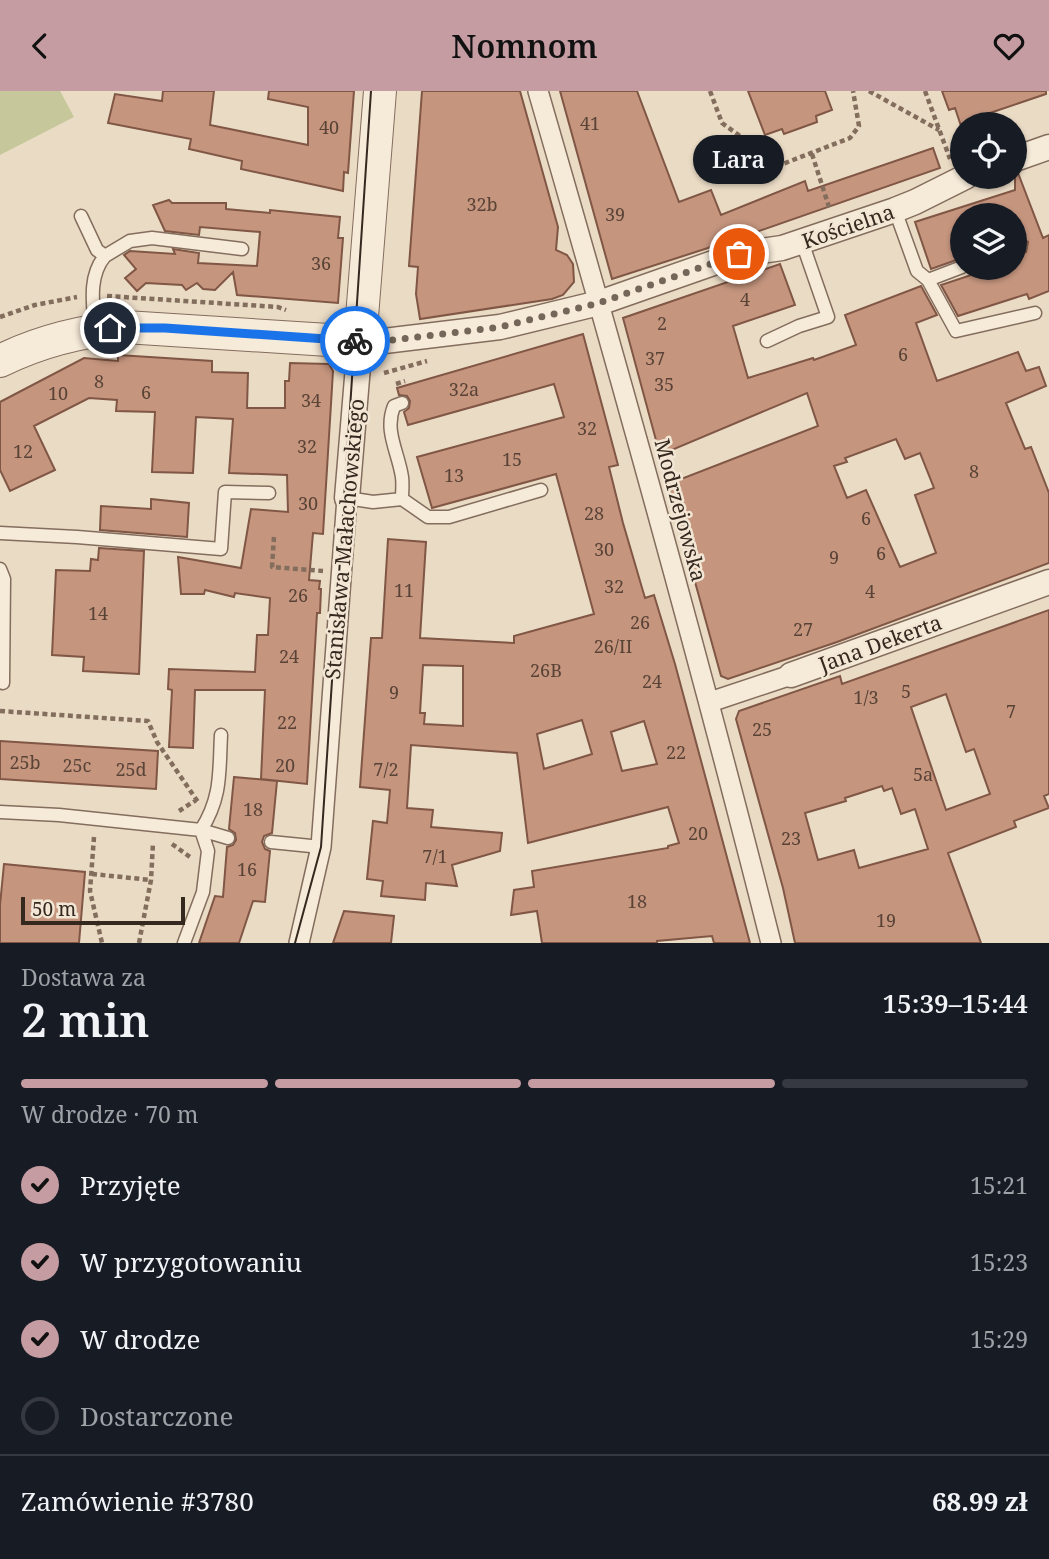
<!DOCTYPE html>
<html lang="pl">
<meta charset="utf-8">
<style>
:root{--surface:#171b24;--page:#20242c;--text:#f1f3f6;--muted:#9ea1a6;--line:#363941;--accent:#c49ca2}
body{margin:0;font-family:"Noto Serif",serif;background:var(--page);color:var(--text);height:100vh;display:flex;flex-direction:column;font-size:26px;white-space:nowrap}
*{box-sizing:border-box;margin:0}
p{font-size:23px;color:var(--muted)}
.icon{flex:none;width:38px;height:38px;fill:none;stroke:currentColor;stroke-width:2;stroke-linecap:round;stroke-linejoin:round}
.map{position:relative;height:852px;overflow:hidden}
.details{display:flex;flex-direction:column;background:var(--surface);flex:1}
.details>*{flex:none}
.buttons{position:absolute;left:950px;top:21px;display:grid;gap:14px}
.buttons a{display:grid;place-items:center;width:77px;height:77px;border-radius:50%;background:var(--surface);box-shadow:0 2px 5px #0004;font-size:35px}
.scale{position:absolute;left:21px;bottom:18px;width:164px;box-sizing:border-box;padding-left:7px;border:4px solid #35281f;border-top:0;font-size:19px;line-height:24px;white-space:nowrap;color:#35281f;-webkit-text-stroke:5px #f2e6d4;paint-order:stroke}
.pin{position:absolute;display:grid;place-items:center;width:60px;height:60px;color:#fff;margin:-30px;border:4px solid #fff;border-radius:50%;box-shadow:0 2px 7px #0007}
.courier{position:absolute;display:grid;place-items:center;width:70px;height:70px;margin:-35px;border:5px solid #1a73e8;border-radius:50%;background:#fff;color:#222;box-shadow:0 2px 9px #0007}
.bubble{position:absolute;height:49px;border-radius:24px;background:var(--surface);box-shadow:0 2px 5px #0004;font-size:23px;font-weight:600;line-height:49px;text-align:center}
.headline em{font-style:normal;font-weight:600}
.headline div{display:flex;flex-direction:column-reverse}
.headline{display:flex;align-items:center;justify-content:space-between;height:119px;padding:0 21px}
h1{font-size:46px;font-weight:600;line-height:52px}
.bar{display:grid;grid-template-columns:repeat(4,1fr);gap:10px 7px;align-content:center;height:84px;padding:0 21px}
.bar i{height:9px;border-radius:5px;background:var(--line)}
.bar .active{background:var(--accent)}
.bar p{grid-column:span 4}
.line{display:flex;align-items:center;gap:18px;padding:0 21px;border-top:2px solid var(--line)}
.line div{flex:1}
ol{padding:0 21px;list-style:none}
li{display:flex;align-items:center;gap:21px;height:77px}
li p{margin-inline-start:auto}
li .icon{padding:7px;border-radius:50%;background:var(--accent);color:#111;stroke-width:4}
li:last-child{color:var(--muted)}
li i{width:38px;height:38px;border:4px solid var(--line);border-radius:50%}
header{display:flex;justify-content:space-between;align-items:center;height:91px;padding:0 21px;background:var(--accent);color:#111;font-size:32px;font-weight:600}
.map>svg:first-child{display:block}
.grass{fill:#c6c79a}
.building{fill:#c5957e;stroke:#805645;stroke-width:2;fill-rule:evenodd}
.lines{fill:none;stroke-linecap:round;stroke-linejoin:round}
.service-casing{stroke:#836d5d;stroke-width:15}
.pedestrian-casing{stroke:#836d5d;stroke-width:22}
.minor-casing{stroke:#836d5d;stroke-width:27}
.tertiary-casing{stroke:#836d5d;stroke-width:34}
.path{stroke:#836d5d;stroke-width:4.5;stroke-dasharray:5 3.5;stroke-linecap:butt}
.service{stroke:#f6ead8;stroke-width:12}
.pedestrian{stroke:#f6ead8;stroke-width:19}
.minor{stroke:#f6ead8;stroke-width:24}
.tertiary{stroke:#f6ead8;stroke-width:32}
.tram{stroke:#35281f;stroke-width:2}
.done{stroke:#746759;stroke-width:7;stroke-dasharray:0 12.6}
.route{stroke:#1a73e8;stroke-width:9}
.labels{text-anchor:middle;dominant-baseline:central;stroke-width:5;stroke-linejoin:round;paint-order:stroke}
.number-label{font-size:18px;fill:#594337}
.street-label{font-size:21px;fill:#35281f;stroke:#f2e6d4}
</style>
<header><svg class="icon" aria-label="back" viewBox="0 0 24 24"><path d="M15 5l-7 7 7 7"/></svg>Nomnom<svg class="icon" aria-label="heart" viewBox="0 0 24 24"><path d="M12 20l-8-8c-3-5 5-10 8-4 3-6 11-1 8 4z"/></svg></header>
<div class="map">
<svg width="1049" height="852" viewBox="0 0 1049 852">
<rect width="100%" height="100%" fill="#eadbc5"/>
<path class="grass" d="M 0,0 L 60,0 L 74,26 L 0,64 Z"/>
<path class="building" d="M 163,0 L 214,0 L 210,34 L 308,54 L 308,16 L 268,8 L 269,0 L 354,0 L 348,82 L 344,81 L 343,100 L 241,78 L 242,70 L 189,58 L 191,48 L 108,32 L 115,3 L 162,10 Z
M 422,0 L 520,0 L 558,136 L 556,159 L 567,164 L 573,173 L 574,191 L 563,204 L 552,208 L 420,228 L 416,203 L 418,176 L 409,175 Z
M 560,0 L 637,0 L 679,111 L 711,99 L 721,124 L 805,90 L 808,100 L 933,57 L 940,77 L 739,147 L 612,188 Z
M 748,0 L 825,0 L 832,19 L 816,25 L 817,31 L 784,43 L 782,38 L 765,44 Z
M 942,0 L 1046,0 L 1046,3 L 987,23 L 989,29 L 976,33 L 962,33 L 962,38 L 955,17 L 949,19 Z
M 1015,82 L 1018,82 L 1043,147 L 1049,144 L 1049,200 L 1029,208 L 1027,203 L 958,225 L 941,194 L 992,177 L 1015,177 L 1015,166 L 1026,161 L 1028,151 L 1022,147 L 1015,148 L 1015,124 L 962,124 L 962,167 L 931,178 L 915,131 L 1015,99 Z
M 169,109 L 172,112 L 226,112 L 226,118 L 270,122 L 270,119 L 340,126 L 338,147 L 343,147 L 338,212 L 237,204 L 233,181 L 215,199 L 203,198 L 197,192 L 186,199 L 182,194 L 146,192 L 137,200 L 125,187 L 136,178 L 124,164 L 130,160 L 175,163 L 173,158 L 199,162 L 198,172 L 257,175 L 260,141 L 200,136 L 199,144 L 165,140 L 153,114 Z
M 780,173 L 795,214 L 733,235 L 748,287 L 813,267 L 814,269 L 856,254 L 845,224 L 921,195 L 937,224 L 916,232 L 937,290 L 1018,261 L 1026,280 L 1039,276 L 1046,295 L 1006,312 L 1025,358 L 1031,356 L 1049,402 L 1049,472 L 837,551 L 728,588 L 721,585 L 668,393 L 818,335 L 807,302 L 660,364 L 623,227 ZM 896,348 L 905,368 L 920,362 L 934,397 L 915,404 L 936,462 L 900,476 L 866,399 L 847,407 L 834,375 L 847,371 L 845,367 Z
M 583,243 L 618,374 L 609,376 L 623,432 L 645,507 L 654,504 L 675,573 L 750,852 L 714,852 L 712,845 L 657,850 L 657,852 L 542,852 L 537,820 L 511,824 L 514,799 L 534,796 L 532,780 L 668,757 L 668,755 L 679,752 L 668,716 L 528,752 L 517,662 L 411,654 L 407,717 L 433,719 L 431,736 L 502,742 L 500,760 L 452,774 L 457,795 L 426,792 L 425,809 L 381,805 L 383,790 L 367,788 L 373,730 L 387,732 L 390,699 L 360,696 L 371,547 L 382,547 L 388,448 L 426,451 L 420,547 L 514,552 L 514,545 L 594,523 L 556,383 L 432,417 L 417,366 L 564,326 L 554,293 L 408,334 L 404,321 L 409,317 L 410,310 L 407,305 L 399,304 L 397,297 ZM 423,574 L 463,575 L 463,635 L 424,633 L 425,622 L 420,622 ZM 582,629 L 592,663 L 544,678 L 537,643 ZM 644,630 L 657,673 L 622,680 L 611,641 Z
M 118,264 L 212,270 L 212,281 L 248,282 L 247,317 L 285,317 L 285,290 L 289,290 L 290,272 L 329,273 L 333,280 L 323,443 L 313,442 L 309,489 L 320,490 L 319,498 L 321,498 L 320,522 L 317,522 L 307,693 L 261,688 L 265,599 L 195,599 L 193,657 L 169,656 L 172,599 L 168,598 L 169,578 L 255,581 L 257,544 L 268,544 L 270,507 L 235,502 L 234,506 L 205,499 L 204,503 L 181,503 L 178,466 L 241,477 L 251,418 L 288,421 L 287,384 L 229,382 L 233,328 L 196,326 L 193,382 L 152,381 L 155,321 L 116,320 L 117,309 L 89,307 L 34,335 L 55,379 L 10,400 L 0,379 L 0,311 L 84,267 L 118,270 Z
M 151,408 L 189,412 L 187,446 L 100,439 L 101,415 L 151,418 Z
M 99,457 L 144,460 L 139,583 L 83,580 L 84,566 L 52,564 L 56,479 L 90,480 L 91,468 L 98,469 Z
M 1049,519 L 1049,703 L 1044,705 L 1049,717 L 1014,730 L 1016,736 L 948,762 L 981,852 L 795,852 L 783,797 L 736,628 L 739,620 L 840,585 L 842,593 ZM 946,603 L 966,661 L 974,658 L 990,703 L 946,719 L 911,616 ZM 882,695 L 884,700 L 892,697 L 901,723 L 915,718 L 928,758 L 859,777 L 854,759 L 818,769 L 805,722 L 846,710 L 845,707 Z
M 0,650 L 158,660 L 156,698 L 0,688 Z
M 234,686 L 277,690 L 272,742 L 264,745 L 262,751 L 265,758 L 270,760 L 265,811 L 253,810 L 239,852 L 199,852 L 215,805 L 223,806 L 227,756 L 233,754 L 236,749 L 235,742 L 229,738 Z
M 4,773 L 85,781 L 79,852 L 0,852 L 0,814 Z
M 344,820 L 394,825 L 391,852 L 333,852 Z"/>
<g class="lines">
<g class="service-casing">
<path id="service" d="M 895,119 L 917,180 L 928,189 L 962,176
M 81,125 L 97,159 L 105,165 C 88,185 93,213 95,238
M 1015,157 L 1020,155
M 105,165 L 130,150 L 152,147 L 242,158
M 928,189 L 956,240 L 1035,222
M 767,250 L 799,235 L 828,226 L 802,151
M 347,407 L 373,411 L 402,408 C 402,401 403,393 402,386 C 398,360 384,340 394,315 L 402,312
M 402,408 L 428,426 L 449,426 L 541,399
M 0,442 L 77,446 L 221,458 L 225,401 L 269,402
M 0,478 L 4,488 L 3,592
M 0,721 L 59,724 L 201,739 L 228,747
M 271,751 L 321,756
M 184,852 L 203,801 L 208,760 L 201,739 C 222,706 219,681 221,644"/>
</g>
<g class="pedestrian-casing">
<path id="pedestrian" d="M 538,0 C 620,283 699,566 771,852
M 710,611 L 791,584
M 299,852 L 321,756 L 347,407"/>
</g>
<g class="minor-casing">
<path id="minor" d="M 1015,68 L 1049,56
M 347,407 L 360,251 L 376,251 L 500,236 L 599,212 L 739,163 L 782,157 L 895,119 L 915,111 L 965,86
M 791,584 L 1049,491"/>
</g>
<g class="tertiary-casing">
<path id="tertiary" d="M 0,270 C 40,250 81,240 125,236 L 360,251 L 380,0"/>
</g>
<path class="path" d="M 710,0 L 722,32 L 780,74 L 850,47 L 859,35 L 853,0
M 869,0 L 939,39
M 925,0 L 950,68
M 812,63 L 830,119
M 107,205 L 278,216 L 286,219
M 0,226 L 35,214 L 77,206
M 384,282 L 427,270
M 396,293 L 405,290
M 274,446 L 272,476 L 323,480
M 0,620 L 148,630 L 157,651 L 198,711
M 179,720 L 196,709
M 94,746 L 90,800 L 102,852
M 172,753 L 190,766
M 92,783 L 151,789
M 139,852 L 151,789 L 153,752"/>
<use href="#service" class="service"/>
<use href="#pedestrian" class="pedestrian"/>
<use href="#minor" class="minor"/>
<use href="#tertiary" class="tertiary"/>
<path class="tram" d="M 295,852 L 321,756 L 371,0"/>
</g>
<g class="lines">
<path class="done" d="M 355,250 L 376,251 L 500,236 L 599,212 L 739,163"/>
<path class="route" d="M 110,237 L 165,237 L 355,250"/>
</g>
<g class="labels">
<g class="number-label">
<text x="590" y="32">41</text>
<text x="329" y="36">40</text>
<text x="482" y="113">32b</text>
<text x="615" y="123">39</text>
<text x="321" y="172">36</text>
<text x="745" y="208">4</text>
<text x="662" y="232">2</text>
<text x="903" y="263">6</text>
<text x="655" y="267">37</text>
<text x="99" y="290">8</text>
<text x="664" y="293">35</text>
<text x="464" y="298">32a</text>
<text x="146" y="301">6</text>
<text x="58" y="302">10</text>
<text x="311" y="309">34</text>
<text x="587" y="337">32</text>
<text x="307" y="355">32</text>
<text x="23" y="360">12</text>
<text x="512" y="368">15</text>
<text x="974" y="380">8</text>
<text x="454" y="384">13</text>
<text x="308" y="412">30</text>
<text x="594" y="422">28</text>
<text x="866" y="427">6</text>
<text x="604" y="458">30</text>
<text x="881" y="462">6</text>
<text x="834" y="466">9</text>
<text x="614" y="495">32</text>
<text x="404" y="499">11</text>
<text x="870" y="500">4</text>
<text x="298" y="504">26</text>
<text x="98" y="522">14</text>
<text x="640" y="531">26</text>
<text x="803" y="538">27</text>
<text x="613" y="555">26/II</text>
<text x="289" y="565">24</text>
<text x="546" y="579">26B</text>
<text x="652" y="590">24</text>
<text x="906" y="600">5</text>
<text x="394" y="601">9</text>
<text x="866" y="606">1/3</text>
<text x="1011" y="620">7</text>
<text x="287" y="631">22</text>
<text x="762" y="638">25</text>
<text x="676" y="661">22</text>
<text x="25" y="671">25b</text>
<text x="77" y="674">25c</text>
<text x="285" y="674">20</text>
<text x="131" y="678">25d</text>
<text x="386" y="678">7/2</text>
<text x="923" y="683">5a</text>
<text x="253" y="718">18</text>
<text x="698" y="742">20</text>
<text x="791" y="747">23</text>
<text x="435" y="765">7/1</text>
<text x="247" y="778">16</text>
<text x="637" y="810">18</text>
<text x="886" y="829">19</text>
</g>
<g class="street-label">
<text transform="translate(848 135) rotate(-19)">Kościelna</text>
<text transform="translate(681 419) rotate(75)">Modrzejowska</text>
<text transform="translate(344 448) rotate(-85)">Stanisława Małachowskiego</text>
<text transform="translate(880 552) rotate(-20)">Jana Dekerta</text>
</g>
</g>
</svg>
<div class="buttons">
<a><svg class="icon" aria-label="locate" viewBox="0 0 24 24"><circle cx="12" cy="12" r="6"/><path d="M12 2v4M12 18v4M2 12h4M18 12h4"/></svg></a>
<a><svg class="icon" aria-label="layers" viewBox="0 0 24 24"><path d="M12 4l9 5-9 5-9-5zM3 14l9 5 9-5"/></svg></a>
</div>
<div class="scale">50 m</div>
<div class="pin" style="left:739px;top:163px;background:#ea580c"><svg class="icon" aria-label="bag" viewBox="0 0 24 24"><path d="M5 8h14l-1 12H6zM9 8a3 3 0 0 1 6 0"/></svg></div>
<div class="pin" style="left:110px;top:237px;background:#1f2937"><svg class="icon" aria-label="home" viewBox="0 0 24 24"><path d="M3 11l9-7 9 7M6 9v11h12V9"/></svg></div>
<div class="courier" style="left:355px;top:250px"><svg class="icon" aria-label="bike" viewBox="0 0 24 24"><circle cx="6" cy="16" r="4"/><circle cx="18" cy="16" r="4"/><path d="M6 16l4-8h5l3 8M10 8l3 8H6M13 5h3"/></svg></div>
<div class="bubble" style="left:693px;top:44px;width:91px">Lara</div>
</div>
<section class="details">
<div class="headline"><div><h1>2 min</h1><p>Dostawa za</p></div><em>15:39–15:44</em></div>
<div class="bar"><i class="active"></i><i class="active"></i><i class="active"></i><i></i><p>W drodze · 70 m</p></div>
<ol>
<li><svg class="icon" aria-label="check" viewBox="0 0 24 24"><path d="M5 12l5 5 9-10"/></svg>Przyjęte<p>15:21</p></li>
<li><svg class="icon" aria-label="check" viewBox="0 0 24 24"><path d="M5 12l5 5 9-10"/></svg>W przygotowaniu<p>15:23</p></li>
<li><svg class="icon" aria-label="check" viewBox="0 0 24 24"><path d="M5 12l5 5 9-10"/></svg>W drodze<p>15:29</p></li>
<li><i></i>Dostarczone</li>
</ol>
<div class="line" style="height:91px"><div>Zamówienie #3780</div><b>68.99 zł</b></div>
</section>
